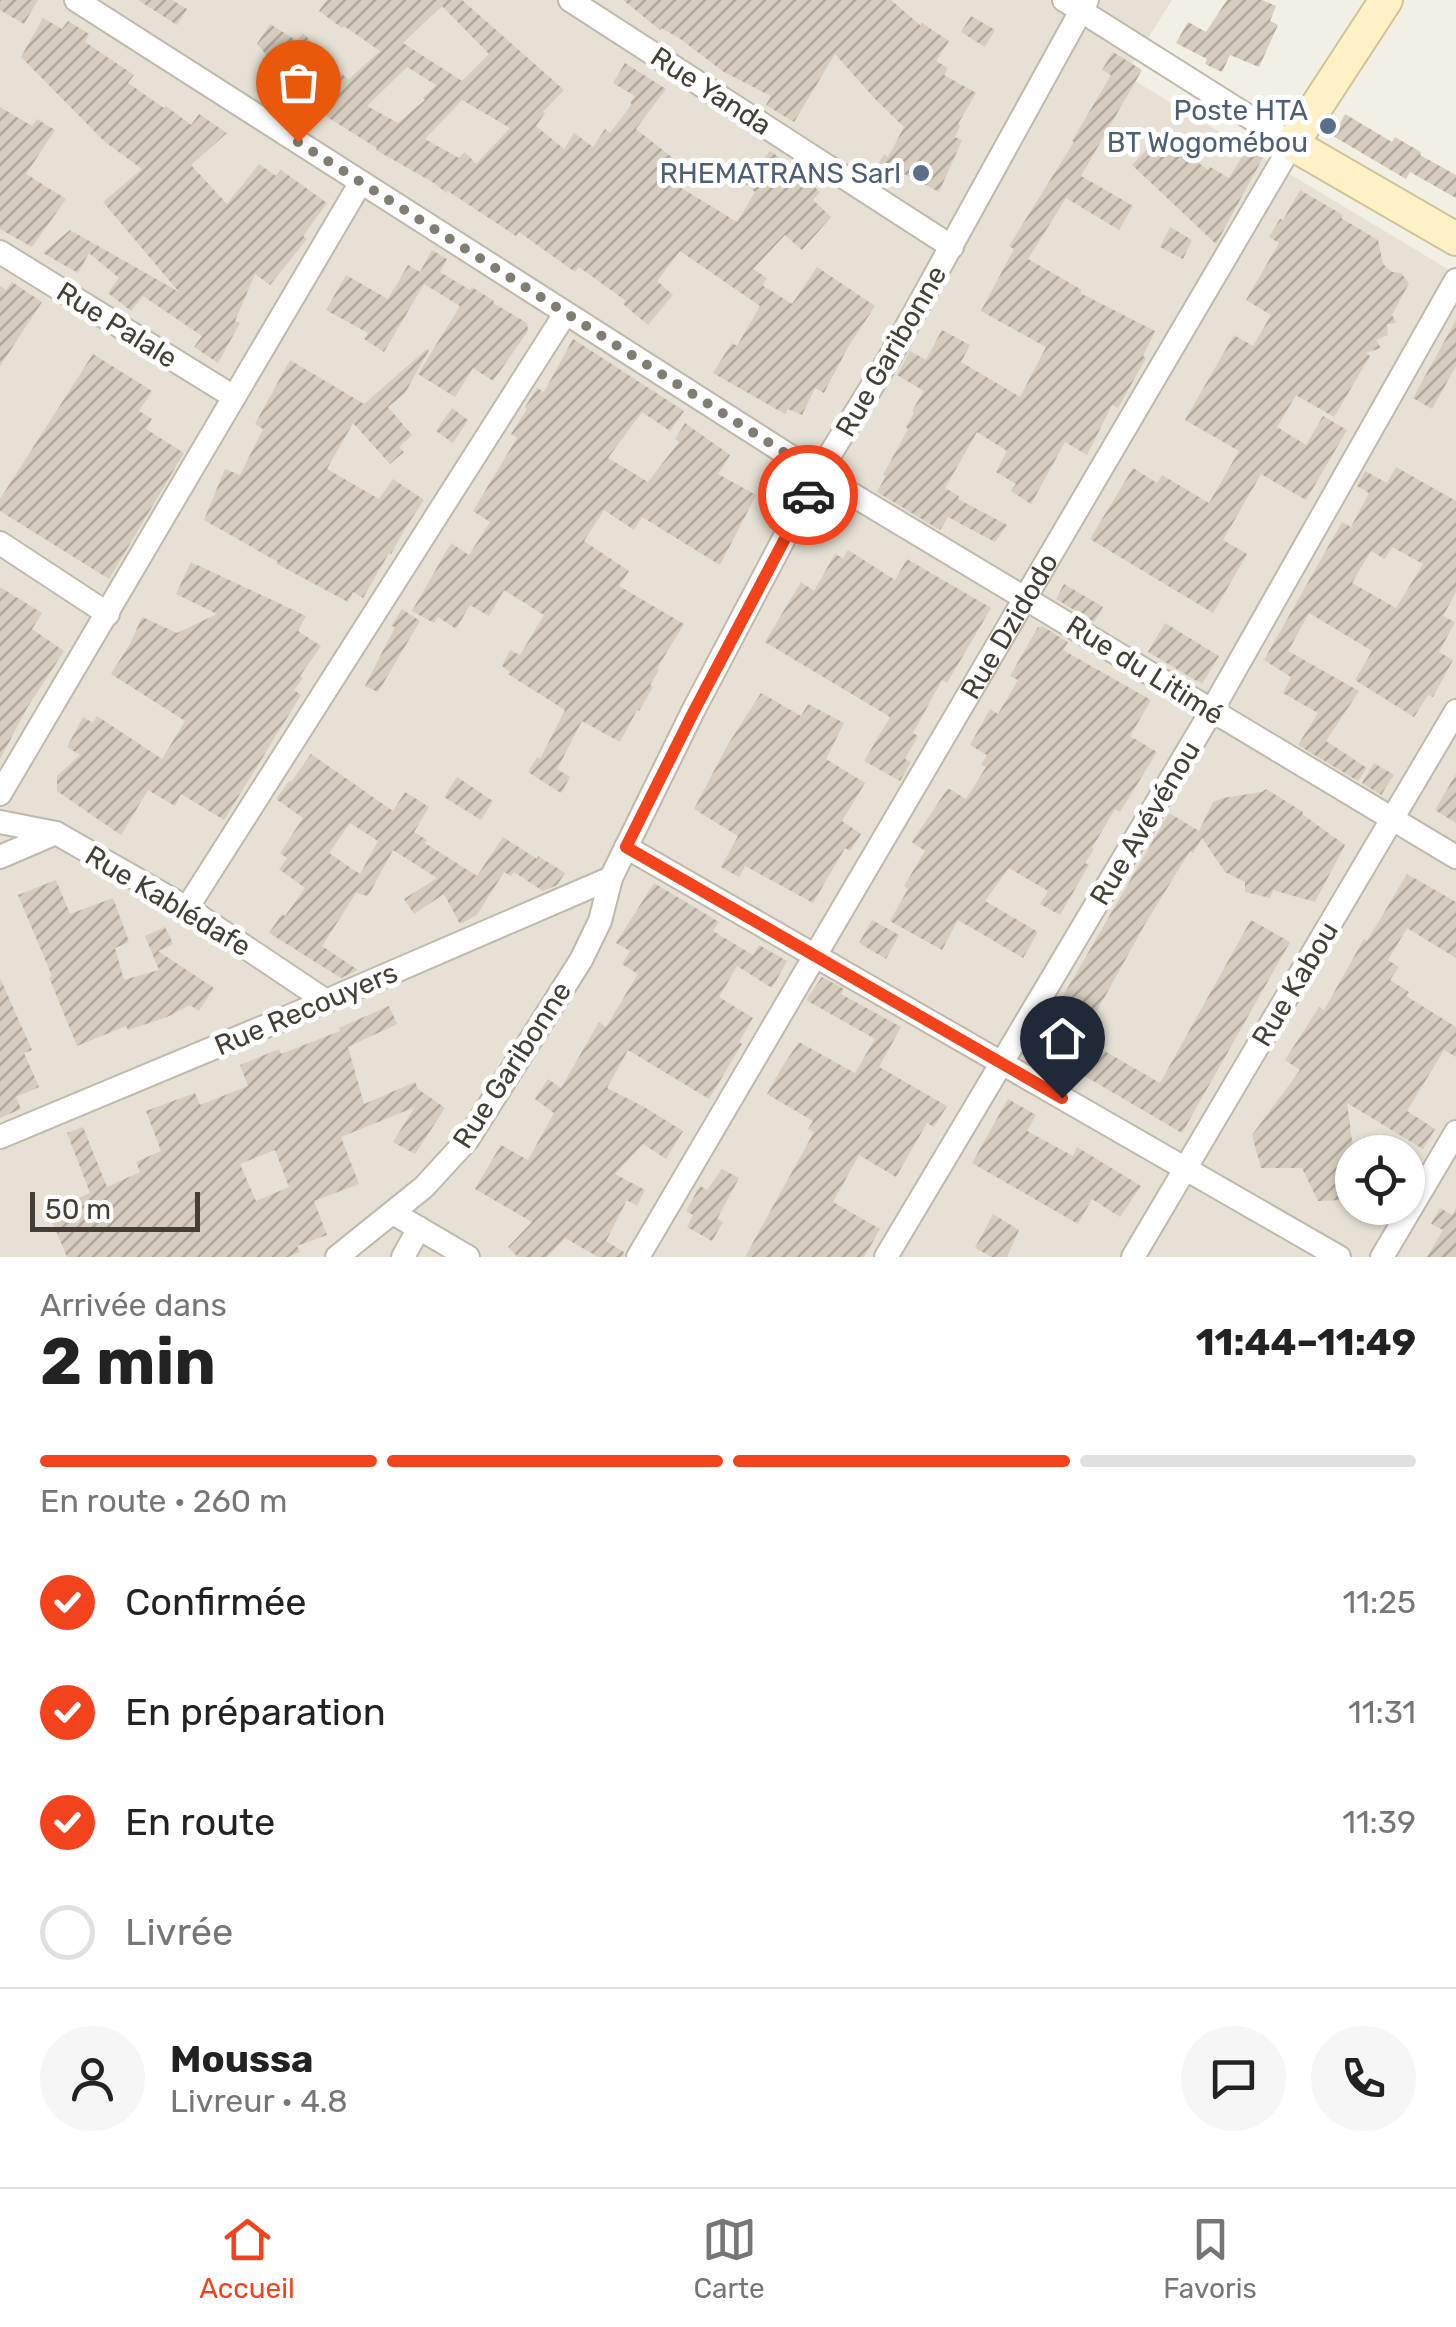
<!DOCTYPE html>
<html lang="fr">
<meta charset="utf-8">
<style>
:root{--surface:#fff;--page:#f6f6f6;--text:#222;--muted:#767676;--line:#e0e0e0;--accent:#f2431c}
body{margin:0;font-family:Rubik,sans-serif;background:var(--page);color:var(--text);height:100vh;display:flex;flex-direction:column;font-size:38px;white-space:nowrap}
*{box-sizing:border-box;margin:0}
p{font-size:32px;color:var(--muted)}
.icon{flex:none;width:55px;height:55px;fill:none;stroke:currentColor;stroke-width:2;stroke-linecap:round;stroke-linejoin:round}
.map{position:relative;height:1257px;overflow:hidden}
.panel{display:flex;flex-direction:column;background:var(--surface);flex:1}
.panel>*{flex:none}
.buttons{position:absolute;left:1335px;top:1135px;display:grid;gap:20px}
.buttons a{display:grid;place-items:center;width:90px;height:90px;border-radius:50%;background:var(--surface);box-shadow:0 2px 8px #0004;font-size:50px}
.scale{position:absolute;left:30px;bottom:25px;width:170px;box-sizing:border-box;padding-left:10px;border:5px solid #443f35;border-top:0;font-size:28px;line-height:35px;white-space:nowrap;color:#443f35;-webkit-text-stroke:8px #fff;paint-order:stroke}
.pin{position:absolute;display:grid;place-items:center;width:85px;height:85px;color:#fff;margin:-102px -42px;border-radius:50% 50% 50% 0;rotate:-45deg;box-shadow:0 0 10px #0007}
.pin .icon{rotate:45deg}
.courier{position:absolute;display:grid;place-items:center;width:100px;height:100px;margin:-50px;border:8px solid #f2431c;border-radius:50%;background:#fff;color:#222;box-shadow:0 2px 12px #0007}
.overview em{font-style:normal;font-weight:700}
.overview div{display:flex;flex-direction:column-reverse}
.overview{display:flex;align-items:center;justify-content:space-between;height:170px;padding:0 40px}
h1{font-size:65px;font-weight:700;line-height:75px}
.bar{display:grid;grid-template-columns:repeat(4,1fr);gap:15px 10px;align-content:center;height:120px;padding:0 40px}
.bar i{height:12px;border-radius:8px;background:var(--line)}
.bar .selected{background:var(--accent)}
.bar p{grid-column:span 4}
.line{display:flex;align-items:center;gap:25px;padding:0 40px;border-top:2px solid var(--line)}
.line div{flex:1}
.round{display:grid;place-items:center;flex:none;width:105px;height:105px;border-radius:52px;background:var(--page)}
ol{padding:0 40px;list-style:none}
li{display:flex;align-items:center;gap:30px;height:110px}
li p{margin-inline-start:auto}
li .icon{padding:10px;border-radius:50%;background:var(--accent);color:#fff;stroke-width:4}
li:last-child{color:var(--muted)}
li i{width:55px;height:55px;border:5px solid var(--line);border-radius:50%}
.dock{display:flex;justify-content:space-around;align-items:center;height:140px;border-top:2px solid var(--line);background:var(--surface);font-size:28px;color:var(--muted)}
.dock a{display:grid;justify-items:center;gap:5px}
.dock .selected{color:var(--accent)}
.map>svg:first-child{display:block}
.residential{fill:#e6e1d4;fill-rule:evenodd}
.building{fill:url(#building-hatch);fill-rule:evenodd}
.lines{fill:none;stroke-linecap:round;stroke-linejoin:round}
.street-casing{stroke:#c0b9ab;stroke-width:26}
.secondary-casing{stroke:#d1c397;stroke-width:36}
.street{stroke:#fff;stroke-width:22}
.secondary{stroke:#fdf1c5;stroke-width:32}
.done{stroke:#817d73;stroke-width:10;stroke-dasharray:0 18}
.route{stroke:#f2431c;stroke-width:12}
.service-dot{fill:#5c6f8a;stroke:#fff;stroke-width:4}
.labels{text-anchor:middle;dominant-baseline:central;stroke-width:10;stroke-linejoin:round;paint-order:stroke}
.street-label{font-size:28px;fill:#443f35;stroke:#fff}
.service-label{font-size:28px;fill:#4e5e75;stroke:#fff;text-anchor:end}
</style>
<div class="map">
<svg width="1456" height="1257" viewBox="0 0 1456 1257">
<defs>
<pattern id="building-hatch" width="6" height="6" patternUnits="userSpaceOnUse" patternTransform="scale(2.5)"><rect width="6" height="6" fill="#d6cdbe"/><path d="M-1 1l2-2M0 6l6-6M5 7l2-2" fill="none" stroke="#afa89b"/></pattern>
</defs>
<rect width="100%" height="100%" fill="#f2efe5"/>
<path class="residential" d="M 0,0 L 1172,0 L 1125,75 L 1456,274 L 1456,1257 L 0,1257 ZM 1352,1152 L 1408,1152 L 1408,1208 L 1352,1208 Z"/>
<path class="building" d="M 0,0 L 38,0 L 24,24 L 0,10 Z
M 138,0 L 172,0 L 187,9 L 177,25 Z
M 327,0 L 462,0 L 564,90 L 543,112 L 545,113 L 536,126 L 564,149 L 574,133 L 593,147 L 605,129 L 610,133 L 632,104 L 630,103 L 635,96 L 613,83 L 625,63 L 666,89 L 636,129 L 673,158 L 660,175 L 737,222 L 755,192 L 743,182 L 755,167 L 756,168 L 770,151 L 788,163 L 820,192 L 813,200 L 831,217 L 802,250 L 785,235 L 753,269 L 767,278 L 762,285 L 792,304 L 817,267 L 875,306 L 848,347 L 824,393 L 815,388 L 802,415 L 788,409 L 785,414 L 713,373 L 732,343 L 737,346 L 760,306 L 680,251 L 657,281 L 673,295 L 648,325 L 623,304 L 626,301 L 579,267 L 575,272 L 519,232 L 516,236 L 448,191 L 446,193 L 434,183 L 376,150 L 377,148 L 327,117 L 310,100 L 305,105 L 291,90 L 294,87 L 257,44 L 270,24 L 297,41 L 303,33 L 348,80 L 380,51 L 344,26 L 342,28 L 319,11 ZM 442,6 L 489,54 L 462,81 L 403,43 ZM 407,67 L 436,85 L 423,98 L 425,100 L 398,123 L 367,106 ZM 462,100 L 510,128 L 476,164 L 465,152 L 459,158 L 425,139 Z
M 623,0 L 891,0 L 921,26 L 922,23 L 949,41 L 936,61 L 948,68 L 944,75 L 976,93 L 958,124 L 960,126 L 955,137 L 962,140 L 939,192 L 896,170 L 888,186 L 871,176 L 884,154 L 888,157 L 904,127 L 876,100 L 835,54 L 794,122 L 766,105 L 771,96 L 724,72 L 679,38 L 661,28 L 660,30 Z
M 1227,0 L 1262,0 L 1276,6 L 1270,21 L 1278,25 L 1259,67 L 1230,55 L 1222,72 L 1205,64 L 1207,59 L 1176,43 L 1188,22 L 1206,32 Z
M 971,16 L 995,30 L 985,47 L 961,32 Z
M 43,18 L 62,29 L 68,21 L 89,34 L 85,42 L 134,75 L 128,83 L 164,108 L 166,106 L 191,125 L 199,114 L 227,133 L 191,165 L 227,204 L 259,164 L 276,176 L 281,170 L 327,203 L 303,236 L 307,239 L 270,285 L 255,274 L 235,321 L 240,323 L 218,363 L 194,347 L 202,336 L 143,296 L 131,311 L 108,293 L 119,278 L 89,253 L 78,273 L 43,253 L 70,230 L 179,292 L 103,202 L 142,169 L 105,142 L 21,57 Z
M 1113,52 L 1142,70 L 1081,176 L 1133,206 L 1119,230 L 1066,198 L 1028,259 L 1082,290 L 1080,293 L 1155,331 L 1143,356 L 1146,358 L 1118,408 L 1112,405 L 1087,455 L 1065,442 L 1031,504 L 1011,491 L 1016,484 L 996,472 L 1007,451 L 977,432 L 945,488 L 959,496 L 958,499 L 1007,525 L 995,542 L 948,517 L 940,530 L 877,492 L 886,476 L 883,475 L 908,429 L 906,427 L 914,413 L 912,411 L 924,391 L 897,375 L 910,351 L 926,360 L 942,330 L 970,345 L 961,362 L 1020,397 L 1046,347 L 981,311 L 1014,249 L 1009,246 L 1074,142 L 1072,141 L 1111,75 L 1102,70 Z
M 0,107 L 32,126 L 37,119 L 55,130 L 26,174 L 66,199 L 32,247 L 0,229 Z
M 1345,114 L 1392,142 L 1395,137 L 1421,152 L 1420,155 L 1456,175 L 1456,198 L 1410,172 L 1406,179 L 1333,136 Z
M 1153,143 L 1165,154 L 1173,143 L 1208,170 L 1210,167 L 1229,178 L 1249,145 L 1265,154 L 1216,244 L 1132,165 Z
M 1300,190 L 1343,215 L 1341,218 L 1378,240 L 1383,264 L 1392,272 L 1401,273 L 1409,283 L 1392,315 L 1396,323 L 1387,324 L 1388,335 L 1376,340 L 1381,348 L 1366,353 L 1370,356 L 1334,417 L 1296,395 L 1277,427 L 1306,445 L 1323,416 L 1347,430 L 1306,500 L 1261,474 L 1223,540 L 1247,554 L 1213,613 L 1090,539 L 1133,468 L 1157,483 L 1162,475 L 1209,503 L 1239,451 L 1185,420 L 1234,335 L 1253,346 L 1271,315 L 1246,300 L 1279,243 L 1269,237 L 1280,219 L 1283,220 Z
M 1170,227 L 1192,240 L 1183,259 L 1160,247 Z
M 432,250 L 447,259 L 440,272 L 470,290 L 472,287 L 494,301 L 493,303 L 527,323 L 528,331 L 493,381 L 473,368 L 455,397 L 418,374 L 460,306 L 424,284 L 384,352 L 364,339 L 368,333 L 326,310 L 346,275 L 388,299 L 408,265 L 420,272 Z
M 12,282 L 42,302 L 0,366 L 0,286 L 6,290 Z
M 1456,320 L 1456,366 L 1432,409 L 1413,398 Z
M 573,339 L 684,411 L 670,431 L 642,412 L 608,458 L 648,482 L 679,442 L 675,439 L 685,423 L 730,455 L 718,474 L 756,495 L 720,565 L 642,517 L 634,530 L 604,510 L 584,541 L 629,571 L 619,586 L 684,624 L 657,668 L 659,670 L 650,685 L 653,687 L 639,711 L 637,710 L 620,742 L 582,721 L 557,769 L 570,777 L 561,793 L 528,772 L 537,757 L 540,759 L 565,710 L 508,674 L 510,672 L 502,666 L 510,650 L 520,655 L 544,615 L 504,590 L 489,616 L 470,605 L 456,629 L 438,617 L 434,623 L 412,611 L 451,543 L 469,555 L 490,522 L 473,511 L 517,438 L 511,434 L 527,409 L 525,407 L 537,388 L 544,392 Z
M 427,349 L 429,350 L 405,393 L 388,407 L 412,435 L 399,447 L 404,452 L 390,464 L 353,423 L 327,469 L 379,499 L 393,479 L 424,500 L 406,527 L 391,554 L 389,553 L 363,598 L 353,592 L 348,602 L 277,564 L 278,562 L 204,520 L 225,469 L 240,475 L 263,429 L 255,424 L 290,360 L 364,404 Z
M 93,354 L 152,391 L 139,411 L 152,419 L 146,429 L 184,453 L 109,579 L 0,511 L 0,499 Z
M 452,408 L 468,420 L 453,443 L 436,431 Z
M 1396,467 L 1456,501 L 1456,592 L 1443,616 L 1455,622 L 1439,652 L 1453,660 L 1433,697 L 1428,695 L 1414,717 L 1355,680 L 1372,651 L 1309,613 L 1288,651 L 1359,691 L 1326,741 L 1367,768 L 1358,781 L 1298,745 L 1318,713 L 1283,693 L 1291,677 L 1264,660 L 1342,522 L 1351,527 L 1369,493 L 1357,486 L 1365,471 L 1387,483 ZM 1392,547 L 1423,564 L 1396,608 L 1352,583 L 1371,551 L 1385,559 Z
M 848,550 L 895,580 L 907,559 L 991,608 L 947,683 L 942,680 L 913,733 L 918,736 L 905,759 L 911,762 L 900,781 L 864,761 L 890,717 L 765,642 L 801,582 L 814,591 L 835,554 L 843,558 Z
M 191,562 L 306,616 L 298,631 L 321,646 L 300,676 L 303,678 L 294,690 L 301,695 L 224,820 L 181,794 L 175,806 L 148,790 L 121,835 L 57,791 L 57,776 L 80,755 L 67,747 L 83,717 L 93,723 L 97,716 L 162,759 L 185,721 L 111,674 L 131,642 L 142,617 L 177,633 L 217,614 L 176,594 Z
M 1064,584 L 1103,607 L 1094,622 L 1056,599 Z
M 0,587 L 42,613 L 32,629 L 64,651 L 27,708 L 0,759 Z
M 402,609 L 420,621 L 378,692 L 365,686 L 395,627 L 391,626 Z
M 1165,623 L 1219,656 L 1202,684 L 1148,652 Z
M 1042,626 L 1068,642 L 1063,650 L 1151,700 L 1130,736 L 1157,752 L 1120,812 L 1115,809 L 1092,848 L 1094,849 L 1085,863 L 1089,865 L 1060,915 L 1040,904 L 1048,891 L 1009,868 L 985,901 L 1038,932 L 1023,958 L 958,920 L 942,950 L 890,921 L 908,889 L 904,886 L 925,851 L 912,842 L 948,788 L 966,799 L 986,767 L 981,765 L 987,755 L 970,745 L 990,709 L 998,714 L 1018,680 L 1010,676 L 1038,627 L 1040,628 Z
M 761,693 L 801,716 L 808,704 L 844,723 L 826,759 L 865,783 L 842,821 L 861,834 L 850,851 L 845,848 L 813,903 L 745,866 L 739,877 L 721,867 L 738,836 L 694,809 L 727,746 Z
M 311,754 L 393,811 L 405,792 L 429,807 L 414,832 L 427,840 L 425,843 L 477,876 L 503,837 L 537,859 L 538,856 L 565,873 L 557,885 L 543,891 L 514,872 L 511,876 L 504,872 L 477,915 L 460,924 L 444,894 L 414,914 L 404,899 L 437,878 L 393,850 L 368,896 L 356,893 L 322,946 L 358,970 L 341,978 L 269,933 L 282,914 L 285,916 L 305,888 L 279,869 L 287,858 L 280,853 L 303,818 L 276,799 L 289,781 L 291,782 ZM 350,823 L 378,841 L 360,874 L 329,853 Z
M 1374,763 L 1394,775 L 1381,795 L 1362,783 Z
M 1456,774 L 1456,823 L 1435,810 Z
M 457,777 L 493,801 L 481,820 L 444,797 Z
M 1266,789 L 1303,812 L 1302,814 L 1345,845 L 1315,902 L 1273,890 L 1270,898 L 1245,892 L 1245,882 L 1225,872 L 1202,838 L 1193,853 L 1190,851 L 1145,924 L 1082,1038 L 1160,1083 L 1251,920 L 1290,942 L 1182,1133 L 1042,1051 L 1068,1008 L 1059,1003 L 1169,813 L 1199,831 L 1213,802 L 1223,798 L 1262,792 Z
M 1407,874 L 1456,902 L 1456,958 L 1407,928 L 1388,960 L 1399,967 L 1390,980 L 1409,992 L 1406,996 L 1456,1027 L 1456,1057 L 1444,1050 L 1407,1111 L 1435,1129 L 1423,1149 L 1347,1103 L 1353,1148 L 1343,1153 L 1350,1182 L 1342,1200 L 1318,1201 L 1302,1168 L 1261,1168 L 1252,1135 L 1300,1070 L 1285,1060 L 1319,1007 L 1324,1010 L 1364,939 L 1367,941 Z
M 56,880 L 70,914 L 113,898 L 129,942 L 115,948 L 124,980 L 159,970 L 145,936 L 165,927 L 173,944 L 158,951 L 214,988 L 199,1011 L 190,1005 L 167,1017 L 128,1030 L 126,1026 L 77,1046 L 49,977 L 52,976 L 18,895 Z
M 654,883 L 719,922 L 713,931 L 753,955 L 759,945 L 787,961 L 772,988 L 737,966 L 719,997 L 753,1018 L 739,1042 L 742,1044 L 709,1099 L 628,1050 L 607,1088 L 644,1107 L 683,1131 L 666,1159 L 643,1144 L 615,1174 L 645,1190 L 637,1206 L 627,1200 L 606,1241 L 624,1252 L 623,1257 L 598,1257 L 565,1238 L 547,1257 L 518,1257 L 508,1247 L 532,1222 L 475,1189 L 501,1145 L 528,1160 L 554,1113 L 535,1099 L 548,1079 L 561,1088 L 599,1022 L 606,1027 L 638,974 L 622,964 L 630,951 L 616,943 Z
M 872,920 L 899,935 L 886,959 L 859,943 Z
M 822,977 L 844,989 L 841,994 L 901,1027 L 879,1067 L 947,1106 L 934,1127 L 927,1123 L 896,1177 L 859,1155 L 833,1202 L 880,1229 L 864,1257 L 745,1257 L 814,1132 L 808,1129 L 813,1121 L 767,1094 L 782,1067 L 799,1042 L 855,1073 L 875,1039 L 806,1000 Z
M 0,978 L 32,1050 L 24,1053 L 39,1087 L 16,1097 L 21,1109 L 0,1118 Z
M 389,1006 L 397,1024 L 348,1047 L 364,1104 L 415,1082 L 418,1089 L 445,1108 L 415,1154 L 393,1142 L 415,1107 L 341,1137 L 359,1184 L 314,1201 L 327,1235 L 297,1246 L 300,1252 L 288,1257 L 67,1257 L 51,1219 L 77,1207 L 74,1200 L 90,1193 L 67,1133 L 83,1127 L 107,1187 L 140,1172 L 136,1162 L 161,1151 L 146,1111 L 195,1093 L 200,1105 L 248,1086 L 240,1065 L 279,1049 L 281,1054 L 340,1031 L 339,1028 ZM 275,1150 L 289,1187 L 256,1201 L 240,1164 Z
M 1008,1099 L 1036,1115 L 1027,1131 L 1073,1156 L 1077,1147 L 1141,1186 L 1120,1217 L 1092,1199 L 1078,1224 L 972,1163 Z
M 722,1169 L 739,1178 L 717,1219 L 723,1222 L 712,1241 L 687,1227 L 693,1215 L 686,1211 L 700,1186 L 707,1190 Z
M 1440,1208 L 1452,1215 L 1456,1208 L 1456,1257 L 1427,1257 L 1443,1230 L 1431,1224 Z
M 993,1214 L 1019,1230 L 1007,1257 L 992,1257 L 975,1248 Z"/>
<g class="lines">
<g class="street-casing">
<g id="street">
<path d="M 76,0 L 818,474 L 1456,857"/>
<path d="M 570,0 L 952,247"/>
<path d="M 0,252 L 234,397"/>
<path d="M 0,543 L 108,614"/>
<path d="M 0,794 L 361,182"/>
<path d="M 0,822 L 56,833 L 187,908 L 326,1001"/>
<path d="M 626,847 L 1339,1257"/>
<path d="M 0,857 L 56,833"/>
<path d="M 187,908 L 565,314"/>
<path d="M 0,1137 L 326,1001 L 611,878"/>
<path d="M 393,1213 L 468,1257"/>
<path d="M 337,1257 L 424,1187 L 468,1139 L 581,960 L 600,921 L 611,878 L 693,711 L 818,474 L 890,357 L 1087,0"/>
<path d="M 403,1257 L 419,1228"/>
<path id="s1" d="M 638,1257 L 1292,144 L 1064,0"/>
<path d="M 886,1257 L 1211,712 L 1456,280"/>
<path d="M 1133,1257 L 1456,711"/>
<path d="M 1382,1257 L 1456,1132"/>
</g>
</g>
<g class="secondary-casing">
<path id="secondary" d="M 1386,0 L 1292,144 L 1456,239"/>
</g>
<use href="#street" class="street"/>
<use href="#secondary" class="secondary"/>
</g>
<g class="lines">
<path class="done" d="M 298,142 L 818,474 L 808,495"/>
<path class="route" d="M 808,495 L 694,711 L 626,847 L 1062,1098"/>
</g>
<g class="service-dot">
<circle cx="1328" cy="126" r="10"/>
<circle cx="921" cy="173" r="10"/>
</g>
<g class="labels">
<g class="street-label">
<text transform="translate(711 91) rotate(33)">Rue Yanda</text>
<text transform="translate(117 325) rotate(32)">Rue Palale</text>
<text transform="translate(891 351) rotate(-60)">Rue Garibonne</text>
<text stroke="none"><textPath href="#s1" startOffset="732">Rue Dzidodo</textPath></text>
<text transform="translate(1145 670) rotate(32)">Rue du Litimé</text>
<text transform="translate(1145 823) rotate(-59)">Rue Avévénou</text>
<text transform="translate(168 901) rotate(31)">Rue Kablédafe</text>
<text transform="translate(1295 984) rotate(-59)">Rue Kabou</text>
<text transform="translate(306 1009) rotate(-23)">Rue Recouyers</text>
<text transform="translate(512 1065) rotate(-57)">Rue Garibonne</text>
</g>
<g class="service-label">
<text x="1308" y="110">Poste HTA<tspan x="1308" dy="32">BT Wogomébou</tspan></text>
<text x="901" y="173">RHEMATRANS Sarl</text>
</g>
</g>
</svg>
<div class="buttons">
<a><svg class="icon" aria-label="locate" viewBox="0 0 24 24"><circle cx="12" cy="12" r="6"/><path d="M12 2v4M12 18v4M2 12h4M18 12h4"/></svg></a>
</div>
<div class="scale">50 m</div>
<div class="pin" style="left:298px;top:142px;background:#ea580c"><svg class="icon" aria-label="bag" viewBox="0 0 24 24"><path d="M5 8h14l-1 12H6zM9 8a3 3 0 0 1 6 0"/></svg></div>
<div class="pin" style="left:1062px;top:1098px;background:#1f2937"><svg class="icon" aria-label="home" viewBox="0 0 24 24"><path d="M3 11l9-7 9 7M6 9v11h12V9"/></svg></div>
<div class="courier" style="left:808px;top:495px"><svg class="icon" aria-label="car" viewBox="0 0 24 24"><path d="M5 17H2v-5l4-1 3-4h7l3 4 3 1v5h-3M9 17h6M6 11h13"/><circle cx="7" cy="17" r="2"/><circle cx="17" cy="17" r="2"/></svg></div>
</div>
<section class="panel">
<div class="overview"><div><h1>2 min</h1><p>Arrivée dans</p></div><em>11:44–11:49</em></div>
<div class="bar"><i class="selected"></i><i class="selected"></i><i class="selected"></i><i></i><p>En route · 260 m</p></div>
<ol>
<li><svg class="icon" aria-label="check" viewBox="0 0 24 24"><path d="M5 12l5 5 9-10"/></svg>Confirmée<p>11:25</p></li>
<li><svg class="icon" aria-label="check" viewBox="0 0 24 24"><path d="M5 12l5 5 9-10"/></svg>En préparation<p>11:31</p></li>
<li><svg class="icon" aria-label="check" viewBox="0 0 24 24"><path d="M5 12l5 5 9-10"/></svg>En route<p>11:39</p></li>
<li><i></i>Livrée</li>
</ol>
<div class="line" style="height:180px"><a class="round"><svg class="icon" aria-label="person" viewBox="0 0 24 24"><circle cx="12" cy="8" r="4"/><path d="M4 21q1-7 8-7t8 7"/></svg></a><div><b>Moussa</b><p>Livreur · 4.8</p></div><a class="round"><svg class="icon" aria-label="chat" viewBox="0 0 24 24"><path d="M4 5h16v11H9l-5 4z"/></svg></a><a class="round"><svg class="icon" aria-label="phone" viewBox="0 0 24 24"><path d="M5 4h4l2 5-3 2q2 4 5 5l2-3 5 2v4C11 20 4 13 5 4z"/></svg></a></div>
</section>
<nav class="dock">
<a class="selected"><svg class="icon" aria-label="home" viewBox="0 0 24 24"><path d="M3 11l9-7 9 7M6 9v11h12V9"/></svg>Accueil</a>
<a><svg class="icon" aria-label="map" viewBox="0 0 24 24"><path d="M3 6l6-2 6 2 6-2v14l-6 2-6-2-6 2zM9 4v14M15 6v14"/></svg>Carte</a>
<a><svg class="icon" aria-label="saved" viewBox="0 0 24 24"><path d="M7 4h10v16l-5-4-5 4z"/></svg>Favoris</a>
</nav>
